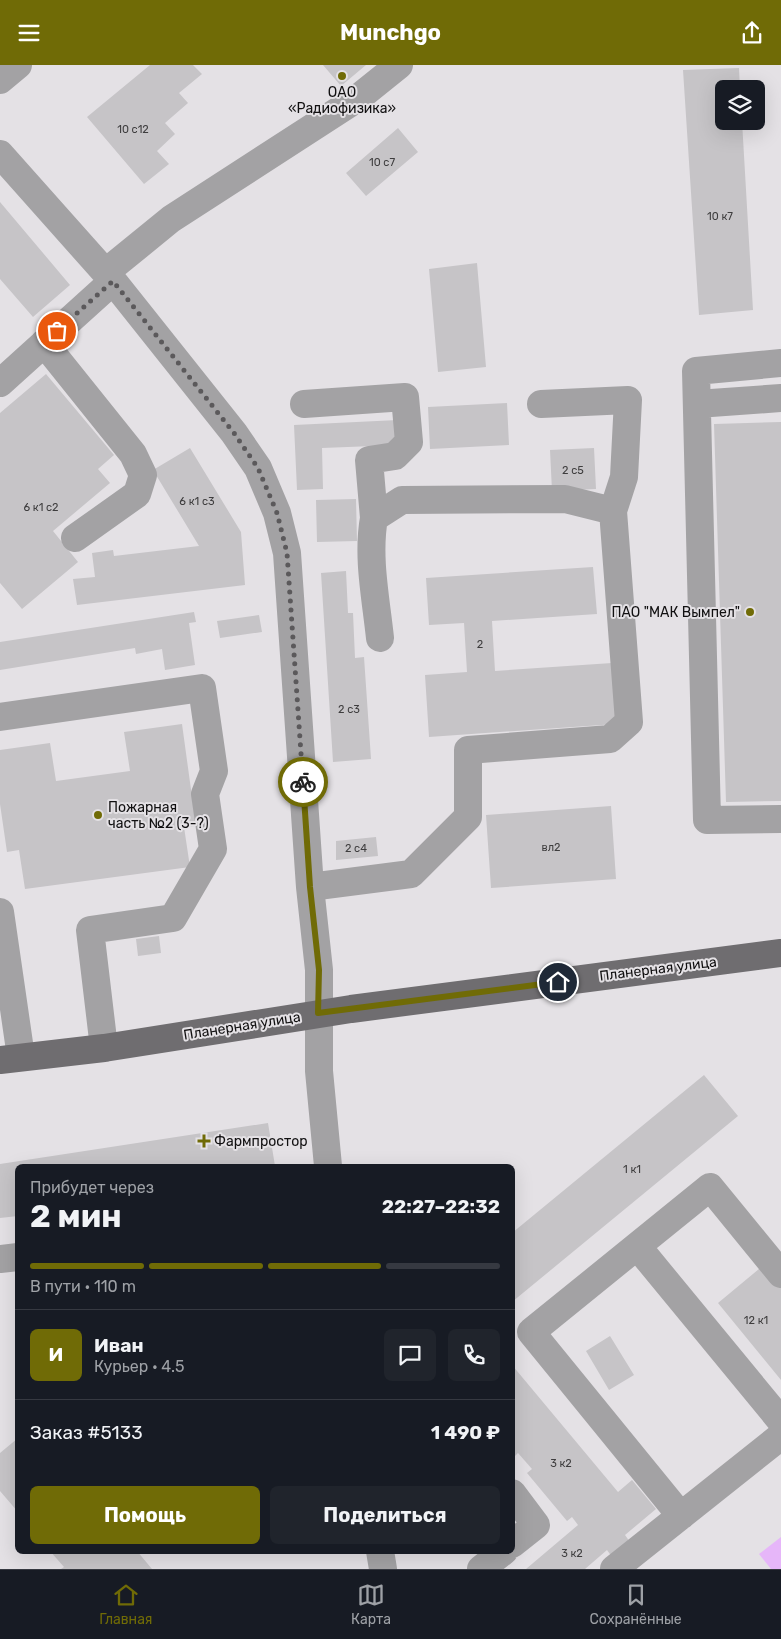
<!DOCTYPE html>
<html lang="ru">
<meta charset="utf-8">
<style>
:root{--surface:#171b24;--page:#20242c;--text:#f1f3f6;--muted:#9ea1a6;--line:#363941;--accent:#706b06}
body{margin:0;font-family:Rubik,sans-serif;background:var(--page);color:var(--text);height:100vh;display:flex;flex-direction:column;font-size:19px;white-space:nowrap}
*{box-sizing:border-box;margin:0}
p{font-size:16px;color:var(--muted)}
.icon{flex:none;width:28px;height:28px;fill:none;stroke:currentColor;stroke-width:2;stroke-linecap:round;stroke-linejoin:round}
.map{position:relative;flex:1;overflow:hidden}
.side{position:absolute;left:15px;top:1099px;width:500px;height:390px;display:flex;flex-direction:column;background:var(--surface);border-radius:8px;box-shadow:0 5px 20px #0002}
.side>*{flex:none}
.tools{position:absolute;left:715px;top:15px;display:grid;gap:10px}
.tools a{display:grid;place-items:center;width:50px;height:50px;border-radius:8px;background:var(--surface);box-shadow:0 5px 20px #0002;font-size:25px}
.pin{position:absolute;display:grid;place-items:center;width:42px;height:42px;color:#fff;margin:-21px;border:2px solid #fff;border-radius:50%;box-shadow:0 1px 5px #0007}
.courier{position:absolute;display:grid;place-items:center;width:50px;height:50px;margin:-25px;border:4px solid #706b06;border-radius:50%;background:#fff;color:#222;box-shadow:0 1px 6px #0007}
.summary em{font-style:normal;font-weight:700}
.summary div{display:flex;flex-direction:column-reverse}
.summary{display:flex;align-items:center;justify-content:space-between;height:85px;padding:0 15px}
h1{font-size:32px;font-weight:700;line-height:38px}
.bar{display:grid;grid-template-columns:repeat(4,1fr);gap:8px 5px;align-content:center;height:60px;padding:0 15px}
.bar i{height:6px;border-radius:4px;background:var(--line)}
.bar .current{background:var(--accent)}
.bar p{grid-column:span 4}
.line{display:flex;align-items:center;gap:12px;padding:0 15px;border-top:1px solid var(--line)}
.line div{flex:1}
.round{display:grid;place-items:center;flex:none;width:52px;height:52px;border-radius:8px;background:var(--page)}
.primary-button{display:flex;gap:10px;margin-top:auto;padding:10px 15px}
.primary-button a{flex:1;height:58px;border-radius:8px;background:var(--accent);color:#fff;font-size:20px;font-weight:700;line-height:58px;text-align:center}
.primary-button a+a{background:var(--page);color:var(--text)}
header{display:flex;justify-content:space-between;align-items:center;height:65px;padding:0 15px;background:var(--accent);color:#fff;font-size:22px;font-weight:700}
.dock{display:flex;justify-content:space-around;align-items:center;height:70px;border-top:1px solid var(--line);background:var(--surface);font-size:14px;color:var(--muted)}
.dock a{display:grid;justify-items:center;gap:2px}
.dock .current{color:var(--accent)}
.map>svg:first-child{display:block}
.green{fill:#e6b6f9}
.building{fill:#c6c4c7}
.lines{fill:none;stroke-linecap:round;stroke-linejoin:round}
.minor{stroke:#a3a2a4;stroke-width:28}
.major{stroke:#6f6d70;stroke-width:28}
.done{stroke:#5b595b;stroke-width:5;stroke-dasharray:0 9}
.route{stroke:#706b06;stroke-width:6}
.poi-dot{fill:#706b06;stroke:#e4e1e5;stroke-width:2}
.labels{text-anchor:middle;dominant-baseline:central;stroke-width:4;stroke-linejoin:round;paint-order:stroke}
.number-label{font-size:11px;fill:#3e3d3e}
.poi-label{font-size:14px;fill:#111011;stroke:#e4e1e5;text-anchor:start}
.street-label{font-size:14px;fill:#111011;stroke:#e4e1e5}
</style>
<header><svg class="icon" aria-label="menu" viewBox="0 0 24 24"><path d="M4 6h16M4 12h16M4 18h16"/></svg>Munchgo<svg class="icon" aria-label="share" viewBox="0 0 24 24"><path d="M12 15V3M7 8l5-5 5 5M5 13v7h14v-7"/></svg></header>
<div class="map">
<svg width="781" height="1504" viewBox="0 0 781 1504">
<rect width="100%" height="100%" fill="#e4e1e5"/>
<path class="green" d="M 781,1472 L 781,1504 L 771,1504 L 759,1489 Z"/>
<path class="building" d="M 150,0 L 193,0 L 202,9 L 179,28 L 188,38 L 165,58 L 175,69 L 157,86 L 169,99 L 144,119 L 87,52 Z
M 323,0 L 366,0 L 341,21 Z
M 739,3 L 740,24 L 724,24 L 724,56 L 742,56 L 753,245 L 699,250 L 683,5 Z
M 398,63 L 418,87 L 366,131 L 346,108 Z
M 0,137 L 70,220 L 33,252 L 0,214 Z
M 477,198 L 486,302 L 438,307 L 429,204 Z
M 46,309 L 114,390 L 98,404 L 110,418 L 53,466 L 78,497 L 22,544 L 0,518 L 0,348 Z
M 507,338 L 509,380 L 430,384 L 428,342 Z
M 398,355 L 399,380 L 322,383 L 323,424 L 297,425 L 294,360 Z
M 781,357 L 781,736 L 726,737 L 714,359 Z
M 190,383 L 241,467 L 245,520 L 77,540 L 73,514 L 95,512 L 92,488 L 113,485 L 114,491 L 199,481 L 153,405 Z
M 594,383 L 596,424 L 552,426 L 550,385 Z
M 356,434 L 357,476 L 317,477 L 316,435 Z
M 593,502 L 597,549 L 492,556 L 495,606 L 612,598 L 616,659 L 429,672 L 425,610 L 467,607 L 464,558 L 429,560 L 426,513 Z
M 346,506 L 348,548 L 353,548 L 355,593 L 364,592 L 371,694 L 333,697 L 321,508 Z
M 194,547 L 196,557 L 189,558 L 195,600 L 165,605 L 162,584 L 136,589 L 135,583 L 0,605 L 0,577 Z
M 259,550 L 262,567 L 220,573 L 217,556 Z
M 182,659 L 196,761 L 184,762 L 190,802 L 25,824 L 19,785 L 7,787 L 0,739 L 0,685 L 50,678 L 56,716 L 130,706 L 124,667 Z
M 611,741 L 616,814 L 491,823 L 486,750 Z
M 376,772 L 378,791 L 336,795 L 336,776 Z
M 159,871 L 161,888 L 138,891 L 136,874 Z
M 704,1010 L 738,1051 L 512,1237 L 512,1168 Z
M 268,1058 L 275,1101 L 18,1101 L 18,1151 L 0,1153 L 0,1099 Z
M 765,1199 L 781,1219 L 781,1315 L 718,1238 Z
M 610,1271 L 634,1310 L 609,1325 L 586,1286 Z
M 512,1300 L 618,1427 L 632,1415 L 656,1444 L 625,1470 L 630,1477 L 612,1492 L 607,1485 L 585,1504 L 526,1504 L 578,1460 L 572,1452 L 567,1456 L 527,1408 L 532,1404 L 518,1388 L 514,1392 L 512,1390 Z
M 18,1373 L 18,1447 L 0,1426 L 0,1388 Z
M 50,1486 L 137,1486 L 152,1504 L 61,1504 L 64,1502 Z"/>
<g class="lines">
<path class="minor" d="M 0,15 L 18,0
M 0,89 L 113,216 L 234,368 L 258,403 L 277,448 L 287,488 L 310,822 L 319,905 L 319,1006 L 328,1101
M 106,207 L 171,154 L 358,33 L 399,0
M 44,278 L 133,389 L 143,410 L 137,429 L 75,473
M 781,298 L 696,306 L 707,755 L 781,754
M 0,318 L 113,216
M 304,339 L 405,332 L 409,377 L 395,391 L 369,395 L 374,453
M 541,339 L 628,335 L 624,412 L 613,446
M 697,339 L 781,333
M 0,652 L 202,623 L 214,706 L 205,729 L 213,784 L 173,853 L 90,865 L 104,983
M 310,822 L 411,809 L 468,752 L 468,685 L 610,674 L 629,657 L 613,446 L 565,434 L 402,435 L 374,453 C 367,492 376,534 380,573
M 0,847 L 21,992
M 637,1181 L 781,1356
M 0,1194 L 18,1192
M 512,1428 L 536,1460 L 512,1479
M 681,1451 L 531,1267 L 710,1122 L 781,1209
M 380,1486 L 383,1504
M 481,1504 L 504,1486
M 614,1504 L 781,1371"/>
<path class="major" d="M 0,995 L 104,983 L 351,944 L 781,888"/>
</g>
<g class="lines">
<path class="done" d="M 57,266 L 113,216 L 234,368 L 258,403 L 277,448 L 287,488 L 303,717"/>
<path class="route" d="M 303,717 L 310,822 L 319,905 L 318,948 L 558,917"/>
</g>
<g class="poi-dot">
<circle cx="342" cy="11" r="5"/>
<circle cx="750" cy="547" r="5"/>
<circle cx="98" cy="750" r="5"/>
<path d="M201.5 1068.5h5v5h5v5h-5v5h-5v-5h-5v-5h5z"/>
</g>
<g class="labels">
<g class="number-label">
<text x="133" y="64">10 с12</text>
<text x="382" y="97">10 с7</text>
<text x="720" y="151">10 к7</text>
<text x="573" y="405">2 с5</text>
<text x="197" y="436">6 к1 с3</text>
<text x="41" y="442">6 к1 с2</text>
<text x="480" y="579">2</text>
<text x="349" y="644">2 с3</text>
<text x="551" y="782">вл2</text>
<text x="356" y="783">2 с4</text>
<text x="632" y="1104">1 к1</text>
<text x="756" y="1255">12 к1</text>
<text x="561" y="1398">3 к2</text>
<text x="572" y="1488">3 к2</text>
</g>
<g class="poi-label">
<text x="342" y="27" text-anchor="middle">ОАО<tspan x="342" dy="16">«Радиофизика»</tspan></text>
<text x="740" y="547" text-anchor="end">ПАО "МАК Вымпел"</text>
<text x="108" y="742">Пожарная<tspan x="108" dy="16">часть №2 (3-?)</tspan></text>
<text x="214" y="1076">Фармпростор</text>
</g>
<g class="street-label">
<text transform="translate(658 904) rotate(-7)">Планерная улица</text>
<text transform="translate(242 961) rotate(-9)">Планерная улица</text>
</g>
</g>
</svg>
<div class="tools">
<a><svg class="icon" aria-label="layers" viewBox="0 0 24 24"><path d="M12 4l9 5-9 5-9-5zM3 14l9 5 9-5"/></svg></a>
</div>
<div class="pin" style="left:57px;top:266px;background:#ea580c"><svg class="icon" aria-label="bag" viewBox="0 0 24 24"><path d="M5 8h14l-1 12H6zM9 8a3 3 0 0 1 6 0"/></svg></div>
<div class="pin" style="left:558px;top:917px;background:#1f2937"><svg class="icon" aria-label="home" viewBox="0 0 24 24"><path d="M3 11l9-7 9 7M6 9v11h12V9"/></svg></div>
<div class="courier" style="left:303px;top:717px"><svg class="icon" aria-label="bike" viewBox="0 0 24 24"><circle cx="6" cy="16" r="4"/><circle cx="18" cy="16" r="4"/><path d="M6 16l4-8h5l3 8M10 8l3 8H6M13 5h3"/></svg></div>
<section class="side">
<div class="summary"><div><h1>2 мин</h1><p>Прибудет через</p></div><em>22:27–22:32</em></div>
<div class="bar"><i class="current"></i><i class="current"></i><i class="current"></i><i></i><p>В пути · 110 m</p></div>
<div class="line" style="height:90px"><b class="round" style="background:var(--accent);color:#fff">И</b><div><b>Иван</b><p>Курьер · 4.5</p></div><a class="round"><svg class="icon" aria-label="chat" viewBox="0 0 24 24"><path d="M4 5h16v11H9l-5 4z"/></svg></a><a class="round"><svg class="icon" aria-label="phone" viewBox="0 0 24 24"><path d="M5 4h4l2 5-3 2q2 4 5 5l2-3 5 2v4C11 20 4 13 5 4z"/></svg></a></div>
<div class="line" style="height:65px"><div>Заказ #5133</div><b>1 490 ₽</b></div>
<div class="primary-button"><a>Помощь</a><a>Поделиться</a></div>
</section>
</div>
<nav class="dock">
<a class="current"><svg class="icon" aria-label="home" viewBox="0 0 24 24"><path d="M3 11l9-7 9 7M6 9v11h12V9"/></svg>Главная</a>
<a><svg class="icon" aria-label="map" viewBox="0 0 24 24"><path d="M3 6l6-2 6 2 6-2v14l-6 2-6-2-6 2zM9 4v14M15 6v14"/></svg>Карта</a>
<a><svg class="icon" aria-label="saved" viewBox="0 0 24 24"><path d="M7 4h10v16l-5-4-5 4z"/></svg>Сохранённые</a>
</nav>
